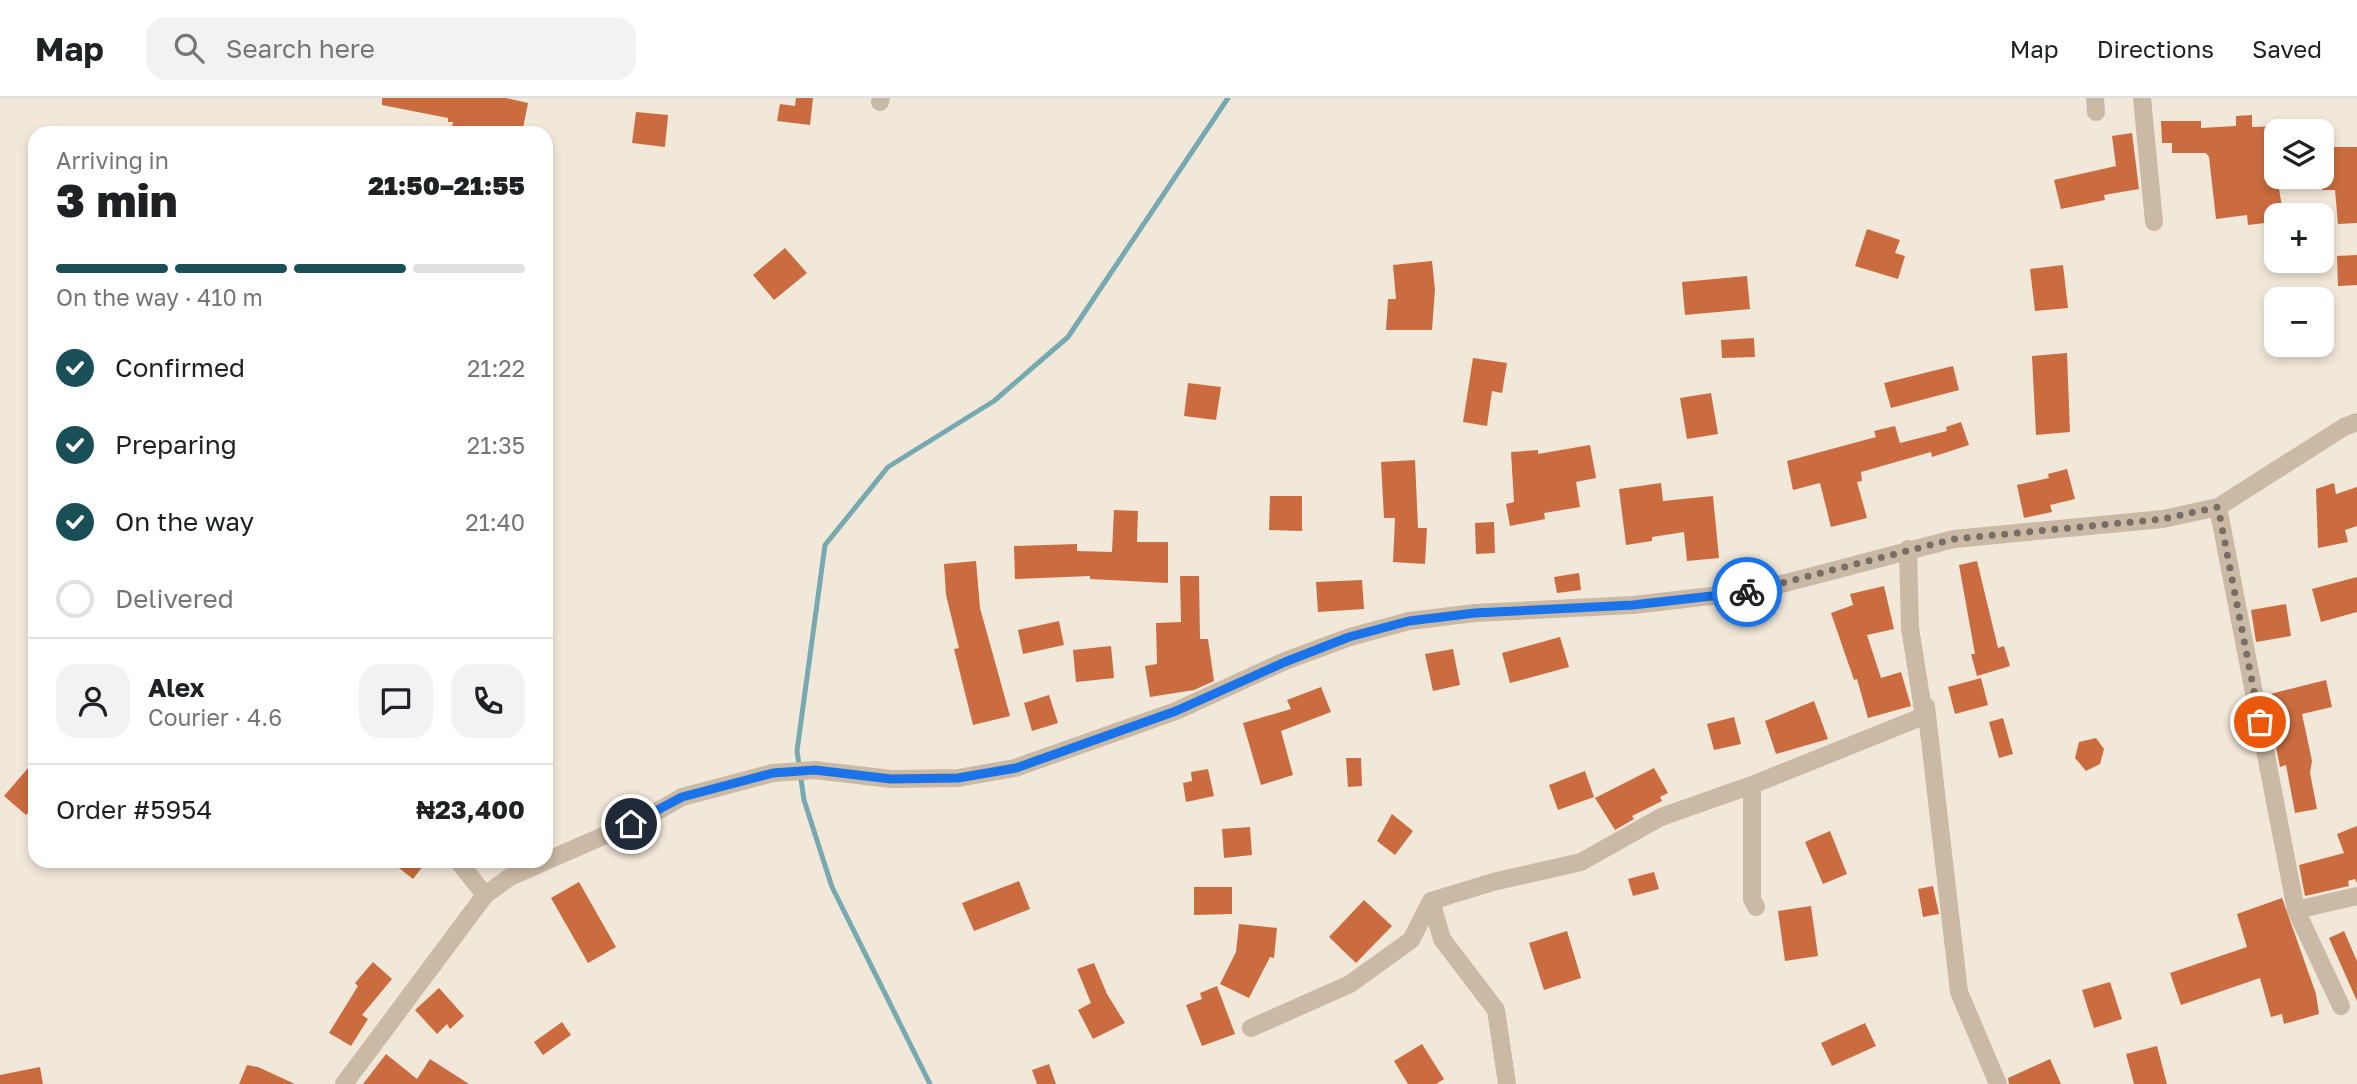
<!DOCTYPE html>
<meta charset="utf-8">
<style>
:root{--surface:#fff;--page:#f2f2f2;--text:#202124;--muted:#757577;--line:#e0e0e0;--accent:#1b4f58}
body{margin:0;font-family:"Golos Text",sans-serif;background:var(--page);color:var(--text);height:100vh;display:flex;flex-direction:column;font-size:26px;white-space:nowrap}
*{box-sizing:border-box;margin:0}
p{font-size:23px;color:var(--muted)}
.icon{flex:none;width:38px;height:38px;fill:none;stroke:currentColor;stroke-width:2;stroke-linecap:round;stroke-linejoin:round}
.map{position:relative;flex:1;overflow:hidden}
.details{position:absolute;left:28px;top:28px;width:525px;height:742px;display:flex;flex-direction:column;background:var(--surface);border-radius:21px;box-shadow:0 4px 10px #0003}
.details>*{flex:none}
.buttons{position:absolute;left:2264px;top:21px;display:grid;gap:14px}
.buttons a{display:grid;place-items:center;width:70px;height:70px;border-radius:14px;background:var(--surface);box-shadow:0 4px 10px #0003;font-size:35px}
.pin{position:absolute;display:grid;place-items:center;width:60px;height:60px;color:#fff;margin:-30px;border:4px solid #fff;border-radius:50%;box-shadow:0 2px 7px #0007}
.courier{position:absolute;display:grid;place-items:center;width:70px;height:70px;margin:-35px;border:5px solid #1a73e8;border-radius:50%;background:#fff;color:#222;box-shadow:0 2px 9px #0007}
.summary em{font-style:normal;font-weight:800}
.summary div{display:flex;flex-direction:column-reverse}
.summary{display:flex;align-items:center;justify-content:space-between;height:119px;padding:0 28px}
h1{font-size:46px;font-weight:800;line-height:52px}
.bar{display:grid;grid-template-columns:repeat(4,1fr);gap:10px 7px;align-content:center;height:84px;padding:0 28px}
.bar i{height:9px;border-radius:5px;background:var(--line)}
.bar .current{background:var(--accent)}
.bar p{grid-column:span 4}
.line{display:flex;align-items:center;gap:18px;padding:0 28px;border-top:2px solid var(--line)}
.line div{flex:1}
.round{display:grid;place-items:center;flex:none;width:74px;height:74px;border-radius:21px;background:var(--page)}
ol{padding:0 28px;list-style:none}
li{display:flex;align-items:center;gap:21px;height:77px}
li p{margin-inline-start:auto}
li .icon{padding:7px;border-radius:50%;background:var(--accent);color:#fff;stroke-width:4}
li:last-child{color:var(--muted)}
li i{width:38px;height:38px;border:4px solid var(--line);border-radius:50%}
header{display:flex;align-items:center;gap:42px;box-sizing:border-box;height:98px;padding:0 35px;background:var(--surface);border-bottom:2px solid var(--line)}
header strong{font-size:33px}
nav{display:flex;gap:38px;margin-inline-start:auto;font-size:24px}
.search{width:490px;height:63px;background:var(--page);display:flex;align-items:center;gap:18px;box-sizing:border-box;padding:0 24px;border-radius:21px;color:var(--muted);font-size:26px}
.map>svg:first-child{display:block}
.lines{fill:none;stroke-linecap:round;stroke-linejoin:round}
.stream{stroke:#77a9b0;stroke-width:5}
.building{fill:#ca6c3f}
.street{stroke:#cab9a5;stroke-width:18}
.done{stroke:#786e65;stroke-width:7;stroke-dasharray:0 12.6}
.route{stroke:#1a73e8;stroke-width:9}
</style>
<header>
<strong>Map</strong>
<div class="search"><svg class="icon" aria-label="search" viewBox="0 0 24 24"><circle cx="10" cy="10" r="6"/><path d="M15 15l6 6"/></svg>Search here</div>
<nav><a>Map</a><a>Directions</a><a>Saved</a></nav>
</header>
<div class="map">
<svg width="2357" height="986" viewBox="0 0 2357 986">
<rect width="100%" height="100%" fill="#f2e8d9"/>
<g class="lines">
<path class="stream" d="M 930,986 L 832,789 L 804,702 L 797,653 L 825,447 L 888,369 L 994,303 L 1068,239 L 1228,0"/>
</g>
<path class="building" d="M 382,0 L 506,0 L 528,5 L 522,35 L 486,35 L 452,29 L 453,24 L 448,24 L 448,20 L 382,7 Z
M 796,0 L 813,0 L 810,27 L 777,23 L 780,6 L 795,8 Z
M 636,14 L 668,17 L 665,49 L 632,45 Z
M 2252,17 L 2252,29 L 2277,28 L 2277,79 L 2282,109 L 2272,111 L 2273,124 L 2248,127 L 2247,117 L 2216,121 L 2209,59 L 2206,55 L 2172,55 L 2172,45 L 2162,45 L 2161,23 L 2201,23 L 2201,30 L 2236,28 L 2236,18 Z
M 2132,35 L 2139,91 L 2104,97 L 2105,102 L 2061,111 L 2054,82 L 2116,68 L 2112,38 Z
M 2322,49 L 2357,49 L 2357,125 L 2338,126 L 2335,92 L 2322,92 Z
M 1867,131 L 1900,142 L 1895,155 L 1905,158 L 1898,181 L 1855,168 Z
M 785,150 L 807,175 L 774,202 L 753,177 Z
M 2357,157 L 2357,187 L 2338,188 L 2337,158 Z
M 1432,163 L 1435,192 L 1432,232 L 1386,232 L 1388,201 L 1396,201 L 1393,167 Z
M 2063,167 L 2068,210 L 2035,213 L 2030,171 Z
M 1747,178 L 1750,211 L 1685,217 L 1682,184 Z
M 1754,240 L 1755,259 L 1722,260 L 1721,242 Z
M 2067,255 L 2070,334 L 2036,337 L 2032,258 Z
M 1473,260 L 1507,265 L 1502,295 L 1492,293 L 1487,328 L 1463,324 Z
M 1953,268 L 1959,292 L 1891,310 L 1884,285 Z
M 1188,285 L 1221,289 L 1216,322 L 1184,318 Z
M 1711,295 L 1718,336 L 1687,341 L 1680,300 Z
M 1961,324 L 1969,347 L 1932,359 L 1931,354 L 1861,374 L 1862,383 L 1857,384 L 1867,420 L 1831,429 L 1820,385 L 1793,392 L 1787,363 L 1876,339 L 1874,333 L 1895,328 L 1900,345 L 1947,333 L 1946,329 Z
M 1590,347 L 1596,380 L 1576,384 L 1580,409 L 1544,415 L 1545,421 L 1510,428 L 1506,406 L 1514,404 L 1511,354 L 1538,352 L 1538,356 Z
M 1415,362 L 1418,430 L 1427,430 L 1425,466 L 1393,464 L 1395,420 L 1384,420 L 1381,364 Z
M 2067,371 L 2075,401 L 2050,407 L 2052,414 L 2024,420 L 2017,387 L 2049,380 L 2048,376 Z
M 1661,385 L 1663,403 L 1713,398 L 1719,460 L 1687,463 L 1684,434 L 1652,439 L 1652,443 L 1626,447 L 1619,391 Z
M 2334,385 L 2336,396 L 2357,389 L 2357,428 L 2345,432 L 2348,444 L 2318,450 L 2316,391 Z
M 1270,398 L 1302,398 L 1302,433 L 1269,432 Z
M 1114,412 L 1138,413 L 1137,444 L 1168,444 L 1168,485 L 1090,481 L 1090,478 L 1015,481 L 1014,448 L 1077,446 L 1077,453 L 1112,454 Z
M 1494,424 L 1495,455 L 1476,456 L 1475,425 Z
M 976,463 L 980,510 L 1010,618 L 973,627 L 954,551 L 959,550 L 946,497 L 944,466 Z
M 1977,463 L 1998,550 L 2004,548 L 2010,568 L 1977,578 L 1971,556 L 1975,556 L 1959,467 Z
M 1579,475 L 1581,492 L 1557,495 L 1554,479 Z
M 1180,478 L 1199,478 L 1200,541 L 1208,541 L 1214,583 L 1194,592 L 1150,599 L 1145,568 L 1157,566 L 1156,525 L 1181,524 Z
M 2357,479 L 2357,514 L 2321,524 L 2312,491 Z
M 1362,482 L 1364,511 L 1318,514 L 1316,484 Z
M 1884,488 L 1894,531 L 1867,537 L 1881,580 L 1901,574 L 1911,608 L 1868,620 L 1857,581 L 1854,582 L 1831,515 L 1853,507 L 1850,496 Z
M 2286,506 L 2291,538 L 2256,544 L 2251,512 Z
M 1059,523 L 1064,547 L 1023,556 L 1018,532 Z
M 1560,539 L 1569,569 L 1510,585 L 1502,555 Z
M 1111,548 L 1114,580 L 1076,584 L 1073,552 Z
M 1453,551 L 1460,587 L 1433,593 L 1425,556 Z
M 1981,580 L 1988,607 L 1955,616 L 1948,589 Z
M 2326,582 L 2332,609 L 2302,616 L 2312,663 L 2310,675 L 2317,711 L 2295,715 L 2286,667 L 2280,669 L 2266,597 Z
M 1321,589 L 1331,614 L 1281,633 L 1293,677 L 1261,687 L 1243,625 L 1291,611 L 1287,602 Z
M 1049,597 L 1058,625 L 1032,633 L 1024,605 Z
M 1814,603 L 1828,641 L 1776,656 L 1765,623 Z
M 1734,619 L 1741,646 L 1714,652 L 1707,626 Z
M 2003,620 L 2013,656 L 1999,660 L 1989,624 Z
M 2096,640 L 2104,651 L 2100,666 L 2086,673 L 2075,660 L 2079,644 Z
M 1346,660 L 1361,660 L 1362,688 L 1348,689 Z
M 35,662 L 35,707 L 26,717 L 4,698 Z
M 1654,670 L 1668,695 L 1660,699 L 1662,703 L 1632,718 L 1634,721 L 1615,732 L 1595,700 Z
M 1208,671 L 1214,698 L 1186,704 L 1183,685 L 1192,683 L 1191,674 Z
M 1585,673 L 1594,699 L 1558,712 L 1549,687 Z
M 1392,716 L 1413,733 L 1395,757 L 1377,743 Z
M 2357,728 L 2357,785 L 2355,781 L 2348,783 L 2349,788 L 2305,798 L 2299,767 L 2344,755 L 2337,736 Z
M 1250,729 L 1252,757 L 1224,760 L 1222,731 Z
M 1830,733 L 1847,776 L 1823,786 L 1805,744 Z
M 390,763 L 427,763 L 413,781 Z
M 1654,774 L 1659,791 L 1633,798 L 1628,781 Z
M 1019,783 L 1030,811 L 974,833 L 962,805 Z
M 579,784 L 616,849 L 588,865 L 551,800 Z
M 1933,788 L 1939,816 L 1923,819 L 1918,791 Z
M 1194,789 L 1232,789 L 1232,816 L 1194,817 Z
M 2282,800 L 2316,896 L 2319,916 L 2284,926 L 2282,916 L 2271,919 L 2260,880 L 2181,907 L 2170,875 L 2247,849 L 2237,816 Z
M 1364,802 L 1392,828 L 1356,865 L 1329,839 Z
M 1811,808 L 1818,858 L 1785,863 L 1778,813 Z
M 1239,826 L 1277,830 L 1274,860 L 1270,859 L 1249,900 L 1220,886 L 1236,854 Z
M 1567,833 L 1581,880 L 1544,892 L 1529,845 Z
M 2344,833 L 2357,863 L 2357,903 L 2329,840 Z
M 373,864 L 392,881 L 362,917 L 368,921 L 351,948 L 329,935 L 358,888 L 355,885 Z
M 1094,865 L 1107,896 L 1125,925 L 1093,941 L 1078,912 L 1091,905 L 1077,871 Z
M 2110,884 L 2122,921 L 2094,930 L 2082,892 Z
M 1217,888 L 1235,936 L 1202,948 L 1186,907 L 1202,901 L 1200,895 Z
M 439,890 L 464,918 L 450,931 L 447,926 L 437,936 L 415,912 Z
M 562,924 L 571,937 L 543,957 L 534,944 Z
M 1865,925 L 1876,948 L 1832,968 L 1821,945 Z
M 1422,946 L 1444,981 L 1436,986 L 1408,986 L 1394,963 Z
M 2157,948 L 2167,986 L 2134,986 L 2126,956 Z
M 386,956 L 417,981 L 430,961 L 469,986 L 363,986 Z
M 2050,961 L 2061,986 L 2009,986 L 2008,980 Z
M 1049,966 L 1056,986 L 1037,986 L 1032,972 Z
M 247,967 L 258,969 L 295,986 L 239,986 Z
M 40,969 L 43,986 L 0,986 L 0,977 Z"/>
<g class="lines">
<path class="street" d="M 2095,0 L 2096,14
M 2142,0 L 2154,124
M 880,4 L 881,0
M 2218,409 L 2296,812 L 2341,908
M 1926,608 L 1959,894 L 1998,986
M 1752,687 L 1752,801 L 1756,809
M 458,763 L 485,797
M 546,763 L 649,718 L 682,699 L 773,675 L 815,672 L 891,681 L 958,680 L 1015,670 L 1176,613 L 1285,563 L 1350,539 L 1409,523 L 1475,515 L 1633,507 L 1755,493 L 1954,441 L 2163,421 L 2218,409 L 2344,329 L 2357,324
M 1431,803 L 1442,841 L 1496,912 L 1507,986
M 2296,812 L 2357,798
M 1251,930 L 1350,886 L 1411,842 L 1431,803 L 1493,784 L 1581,764 L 1661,719 L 1752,687 L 1924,618 L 1910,530 L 1908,451
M 344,986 L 485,797 L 510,779 L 546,763"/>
</g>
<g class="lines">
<path class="done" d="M 1747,494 L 1954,441 L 2163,421 L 2218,409 L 2260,624"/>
<path class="route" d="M 631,726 L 682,699 L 773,675 L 815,672 L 891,681 L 958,680 L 1016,670 L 1176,613 L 1285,564 L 1349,539 L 1409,523 L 1475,515 L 1633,507 L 1747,494"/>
</g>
</svg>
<div class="buttons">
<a><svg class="icon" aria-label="layers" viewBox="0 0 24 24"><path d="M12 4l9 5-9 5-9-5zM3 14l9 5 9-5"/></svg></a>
<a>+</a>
<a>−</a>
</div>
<div class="pin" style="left:2260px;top:624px;background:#ea580c"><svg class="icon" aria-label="bag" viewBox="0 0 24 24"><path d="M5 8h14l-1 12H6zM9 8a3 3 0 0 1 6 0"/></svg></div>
<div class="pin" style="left:631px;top:726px;background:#1f2937"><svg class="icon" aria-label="home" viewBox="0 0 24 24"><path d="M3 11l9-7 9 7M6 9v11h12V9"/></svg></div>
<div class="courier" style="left:1747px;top:494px"><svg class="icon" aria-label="bike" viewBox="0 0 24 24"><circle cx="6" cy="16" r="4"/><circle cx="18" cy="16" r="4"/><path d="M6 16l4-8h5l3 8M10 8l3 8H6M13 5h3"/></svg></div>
<section class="details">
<div class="summary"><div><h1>3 min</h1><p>Arriving in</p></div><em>21:50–21:55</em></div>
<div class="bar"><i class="current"></i><i class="current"></i><i class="current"></i><i></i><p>On the way · 410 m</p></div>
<ol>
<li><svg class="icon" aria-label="check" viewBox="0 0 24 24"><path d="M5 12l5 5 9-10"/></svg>Confirmed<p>21:22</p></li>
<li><svg class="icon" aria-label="check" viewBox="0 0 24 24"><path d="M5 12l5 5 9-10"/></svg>Preparing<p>21:35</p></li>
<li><svg class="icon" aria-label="check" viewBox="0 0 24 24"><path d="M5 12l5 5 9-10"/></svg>On the way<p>21:40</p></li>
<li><i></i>Delivered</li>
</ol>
<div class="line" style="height:126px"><a class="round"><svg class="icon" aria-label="person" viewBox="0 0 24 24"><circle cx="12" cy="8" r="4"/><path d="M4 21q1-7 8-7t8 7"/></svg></a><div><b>Alex</b><p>Courier · 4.6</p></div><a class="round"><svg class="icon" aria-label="chat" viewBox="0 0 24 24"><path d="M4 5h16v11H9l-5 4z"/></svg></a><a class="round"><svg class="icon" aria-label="phone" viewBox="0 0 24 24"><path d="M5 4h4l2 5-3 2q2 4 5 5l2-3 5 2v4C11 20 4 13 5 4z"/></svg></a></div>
<div class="line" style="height:91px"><div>Order #5954</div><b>₦23,400</b></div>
</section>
</div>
